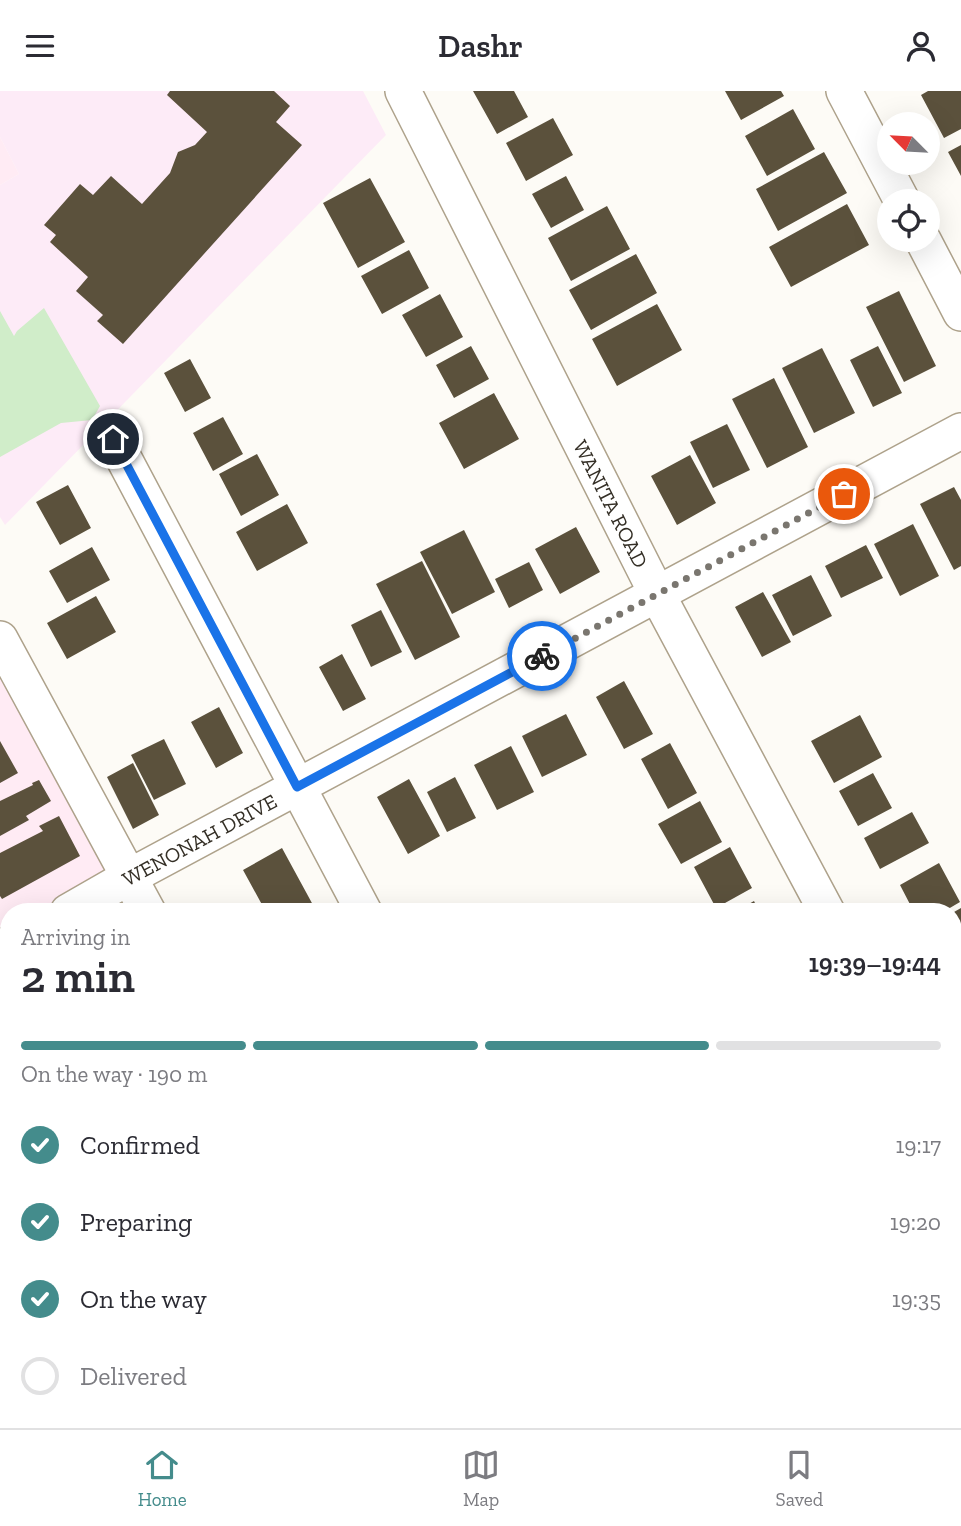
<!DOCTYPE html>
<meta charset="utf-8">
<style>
:root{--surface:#fff;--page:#f7f7f7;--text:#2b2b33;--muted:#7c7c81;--line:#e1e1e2;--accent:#448c8c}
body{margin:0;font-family:"Zilla Slab",serif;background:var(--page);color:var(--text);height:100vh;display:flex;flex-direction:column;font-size:26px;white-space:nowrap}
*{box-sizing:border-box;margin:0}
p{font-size:23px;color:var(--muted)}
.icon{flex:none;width:38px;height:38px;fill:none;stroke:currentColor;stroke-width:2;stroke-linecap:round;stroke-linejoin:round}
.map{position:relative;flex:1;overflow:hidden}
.side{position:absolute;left:0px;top:812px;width:962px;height:525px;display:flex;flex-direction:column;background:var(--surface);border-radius:28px 28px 0 0;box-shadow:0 7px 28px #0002}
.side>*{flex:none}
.needle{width:46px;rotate:294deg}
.fabs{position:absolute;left:877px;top:21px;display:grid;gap:14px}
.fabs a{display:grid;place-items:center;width:63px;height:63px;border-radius:50%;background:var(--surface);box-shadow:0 7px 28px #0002;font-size:35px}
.pin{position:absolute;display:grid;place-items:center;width:60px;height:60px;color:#fff;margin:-30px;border:4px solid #fff;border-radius:50%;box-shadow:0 2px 7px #0007}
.courier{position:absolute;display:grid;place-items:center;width:70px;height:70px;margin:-35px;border:5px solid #1a73e8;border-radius:50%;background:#fff;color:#222;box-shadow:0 2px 9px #0007}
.summary em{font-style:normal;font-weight:600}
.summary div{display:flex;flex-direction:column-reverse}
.summary{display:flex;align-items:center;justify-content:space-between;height:119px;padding:0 21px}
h1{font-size:46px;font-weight:600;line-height:52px}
.bar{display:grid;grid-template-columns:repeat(4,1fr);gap:10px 7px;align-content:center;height:84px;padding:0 21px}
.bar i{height:9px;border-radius:5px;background:var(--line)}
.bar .active{background:var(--accent)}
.bar p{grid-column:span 4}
ol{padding:0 21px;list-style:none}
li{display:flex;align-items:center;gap:21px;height:77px}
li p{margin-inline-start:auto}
li .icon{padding:7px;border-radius:50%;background:var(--accent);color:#fff;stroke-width:4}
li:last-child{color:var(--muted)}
li i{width:38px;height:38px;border:4px solid var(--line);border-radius:50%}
header{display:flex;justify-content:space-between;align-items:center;height:91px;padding:0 21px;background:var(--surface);font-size:32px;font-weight:600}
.menu{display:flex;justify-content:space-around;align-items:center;height:98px;border-top:2px solid var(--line);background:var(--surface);font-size:19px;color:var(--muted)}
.menu a{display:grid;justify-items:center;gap:4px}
.menu .active{color:var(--accent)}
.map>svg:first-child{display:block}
.commercial{fill:#ffebf4}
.education{fill:#fdebf7}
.green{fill:#d0edc9}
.building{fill:#5b513c}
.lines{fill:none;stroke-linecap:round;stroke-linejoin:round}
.minor-casing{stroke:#aea28b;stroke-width:38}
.major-casing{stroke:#af8d85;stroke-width:42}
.minor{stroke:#fff;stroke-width:35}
.major{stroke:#f7d9d4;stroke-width:38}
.done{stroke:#7a766f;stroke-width:7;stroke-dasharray:0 12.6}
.route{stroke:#1a73e8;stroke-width:9}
.labels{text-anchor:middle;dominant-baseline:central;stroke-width:7;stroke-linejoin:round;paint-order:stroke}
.street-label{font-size:21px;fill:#342f26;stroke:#fff}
</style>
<header><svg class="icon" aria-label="menu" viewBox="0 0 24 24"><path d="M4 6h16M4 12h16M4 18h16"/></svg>Dashr<svg class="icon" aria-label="person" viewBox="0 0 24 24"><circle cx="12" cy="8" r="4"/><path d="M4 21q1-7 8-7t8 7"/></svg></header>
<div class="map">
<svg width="961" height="1337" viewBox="0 0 961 1337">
<rect width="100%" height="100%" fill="#fdfbf6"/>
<path class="commercial" d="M 0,46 L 19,83 L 0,94 Z
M 0,544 L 163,821 L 9,821 L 9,1323 L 0,1328 Z
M 161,1328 L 430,1328 L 435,1337 L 166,1337 Z"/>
<path class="education" d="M 0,0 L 363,0 L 386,44 L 5,434 L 0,426 L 0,94 L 19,83 L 0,46 Z"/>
<path class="green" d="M 44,217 L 100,315 L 92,329 L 61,332 L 0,366 L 0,220 L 14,245 L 17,240 Z"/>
<path class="building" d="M 170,0 L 274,0 L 290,15 L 276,31 L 302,54 L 123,253 L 97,230 L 103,224 L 76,200 L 88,186 L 50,151 L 56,144 L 44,134 L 80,93 L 93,104 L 111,85 L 142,113 L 170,82 L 178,61 L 195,54 L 207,41 L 167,4 Z
M 473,0 L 514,0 L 528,26 L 497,43 Z
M 725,0 L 781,0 L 784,5 L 741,29 Z
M 928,0 L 961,0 L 961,38 L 944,47 L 921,4 Z
M 793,18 L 815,58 L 767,85 L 745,45 Z
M 553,27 L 573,64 L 526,90 L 506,52 Z
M 961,54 L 961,85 L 948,61 Z
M 824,61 L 847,102 L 778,140 L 756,98 Z
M 566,85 L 584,119 L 551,137 L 532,103 Z
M 370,87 L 405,151 L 358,177 L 323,112 Z
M 847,113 L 869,154 L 791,196 L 769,156 Z
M 607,115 L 630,158 L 571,190 L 548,147 Z
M 409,159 L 429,197 L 382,223 L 361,185 Z
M 636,163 L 657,202 L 591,239 L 569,199 Z
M 899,200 L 936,275 L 904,291 L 866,216 Z
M 440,203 L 463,246 L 426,266 L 402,224 Z
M 657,213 L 682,259 L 617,295 L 592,248 Z
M 471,255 L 489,288 L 454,307 L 436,274 Z
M 878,255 L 902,302 L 873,316 L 850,269 Z
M 822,257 L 855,322 L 814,342 L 782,277 Z
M 190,268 L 211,307 L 185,321 L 164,282 Z
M 774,287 L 808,356 L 767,377 L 732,308 Z
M 494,302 L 519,348 L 464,378 L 439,332 Z
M 223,326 L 243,363 L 213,380 L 193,342 Z
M 727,333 L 750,379 L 713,397 L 690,351 Z
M 257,363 L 279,404 L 241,425 L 219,383 Z
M 690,364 L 716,412 L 677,434 L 651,385 Z
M 68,394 L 91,437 L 60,454 L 36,411 Z
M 954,396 L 961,409 L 961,475 L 954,479 L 920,413 Z
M 287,413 L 308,452 L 257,480 L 236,441 Z
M 913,433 L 939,485 L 900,505 L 874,453 Z
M 576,436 L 600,481 L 560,503 L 535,458 Z
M 464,439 L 495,501 L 452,523 L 420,461 Z
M 866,454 L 883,487 L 841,507 L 825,475 Z
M 92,456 L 110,489 L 67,512 L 49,480 Z
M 422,470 L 460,546 L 415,569 L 376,493 Z
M 529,471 L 543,499 L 509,517 L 495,488 Z
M 811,484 L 832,525 L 793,545 L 772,504 Z
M 763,501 L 791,551 L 762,566 L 735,516 Z
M 96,505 L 116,541 L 67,568 L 47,532 Z
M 381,519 L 402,561 L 371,576 L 351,534 Z
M 342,563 L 366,608 L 343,620 L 319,576 Z
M 624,590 L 653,643 L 624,658 L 596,606 Z
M 219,616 L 243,662 L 216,677 L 191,631 Z
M 566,623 L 587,664 L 542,686 L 522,645 Z
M 860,624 L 882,666 L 834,692 L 811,650 Z
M 164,648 L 186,693 L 154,709 L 131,664 Z
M 0,650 L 18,682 L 0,692 Z
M 670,652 L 697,702 L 668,718 L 641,668 Z
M 511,655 L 534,701 L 497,719 L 474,674 Z
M 133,672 L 159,724 L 133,738 L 107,686 Z
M 873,682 L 892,717 L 858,735 L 839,700 Z
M 455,686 L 476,727 L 447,741 L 427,701 Z
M 409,688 L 440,745 L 408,763 L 377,706 Z
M 39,689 L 51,710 L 26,725 L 29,729 L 0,745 L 0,710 L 33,694 L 32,692 Z
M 700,710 L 722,751 L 681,773 L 658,733 Z
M 912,721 L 929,752 L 880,778 L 864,747 Z
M 59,725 L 80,765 L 2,808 L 0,805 L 0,762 L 43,740 L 39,735 Z
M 730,756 L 752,797 L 716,817 L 694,776 Z
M 282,757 L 313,814 L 301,821 L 266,821 L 243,779 Z
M 939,772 L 960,811 L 943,821 L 914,821 L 900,794 Z
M 754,810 L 759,821 L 735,821 Z
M 961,817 L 961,873 L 954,877 L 954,821 Z
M 961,879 L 961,920 L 954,907 L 954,883 Z
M 0,1034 L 9,1050 L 9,1077 L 0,1082 Z
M 9,1096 L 9,1132 L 0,1137 L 0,1101 Z
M 954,1147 L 961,1160 L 961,1170 L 954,1174 Z
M 9,1153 L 9,1204 L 0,1187 L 0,1158 Z
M 961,1319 L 961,1337 L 950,1337 L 945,1328 L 954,1328 L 954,1323 Z
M 277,1328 L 342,1328 L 347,1337 L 281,1337 Z
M 551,1328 L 598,1328 L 603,1337 L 555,1337 Z
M 937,1331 L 941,1337 L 926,1337 Z"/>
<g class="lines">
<g class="minor-casing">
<g id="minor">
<path id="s1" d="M 403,0 L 657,503 L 827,821"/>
<path d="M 844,0 L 902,110"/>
<path d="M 923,149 L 961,222"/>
<path d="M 113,347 L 364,821"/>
<path d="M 0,548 L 148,821"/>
<path id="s2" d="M 68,821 L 129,786 L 961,340"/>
<path d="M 0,858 L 9,853"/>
<path d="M 954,1059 L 961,1072"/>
<path d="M 954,1251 L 961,1247"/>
<path d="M 420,1328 L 425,1337"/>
<path d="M 639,1328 L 644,1337"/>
<path d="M 50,1337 L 65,1328"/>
<path d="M 794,1337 L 810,1328"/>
</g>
</g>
<g class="major-casing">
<path id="major" d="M 0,924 L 9,940
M 217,1328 L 222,1337"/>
</g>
<use href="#minor" class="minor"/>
<use href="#major" class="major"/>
</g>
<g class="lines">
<path class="done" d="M 542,565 L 844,403"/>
<path class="route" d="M 113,348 L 297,696 L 542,565"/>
</g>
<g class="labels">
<g class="street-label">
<text stroke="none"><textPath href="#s1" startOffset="462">WANITA ROAD</textPath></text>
<text stroke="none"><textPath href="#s2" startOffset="150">WENONAH DRIVE</textPath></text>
</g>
</g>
</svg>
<div class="fabs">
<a><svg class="needle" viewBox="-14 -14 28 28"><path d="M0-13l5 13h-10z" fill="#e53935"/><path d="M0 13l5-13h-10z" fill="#7c7c81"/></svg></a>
<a><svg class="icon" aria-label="locate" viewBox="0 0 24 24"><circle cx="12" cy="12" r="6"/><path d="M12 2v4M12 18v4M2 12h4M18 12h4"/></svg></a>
</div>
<div class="pin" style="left:844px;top:403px;background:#ea580c"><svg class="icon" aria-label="bag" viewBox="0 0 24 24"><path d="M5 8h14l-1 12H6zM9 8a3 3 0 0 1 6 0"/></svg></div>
<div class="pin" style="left:113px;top:348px;background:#1f2937"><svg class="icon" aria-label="home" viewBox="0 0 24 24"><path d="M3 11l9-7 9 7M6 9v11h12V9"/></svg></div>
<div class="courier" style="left:542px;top:565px"><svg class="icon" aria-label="bike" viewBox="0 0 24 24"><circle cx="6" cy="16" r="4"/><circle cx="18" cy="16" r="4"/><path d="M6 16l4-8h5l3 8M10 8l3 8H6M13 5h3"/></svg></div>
<section class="side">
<div class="summary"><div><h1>2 min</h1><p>Arriving in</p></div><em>19:39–19:44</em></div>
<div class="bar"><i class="active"></i><i class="active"></i><i class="active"></i><i></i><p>On the way · 190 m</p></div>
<ol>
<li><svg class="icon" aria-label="check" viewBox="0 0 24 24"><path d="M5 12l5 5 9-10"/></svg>Confirmed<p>19:17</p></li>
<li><svg class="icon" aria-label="check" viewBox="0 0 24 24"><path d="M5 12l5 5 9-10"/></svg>Preparing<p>19:20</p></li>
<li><svg class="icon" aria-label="check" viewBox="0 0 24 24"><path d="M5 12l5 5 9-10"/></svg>On the way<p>19:35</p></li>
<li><i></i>Delivered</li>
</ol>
</section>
</div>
<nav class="menu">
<a class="active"><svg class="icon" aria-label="home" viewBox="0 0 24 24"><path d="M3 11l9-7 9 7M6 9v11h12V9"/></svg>Home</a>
<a><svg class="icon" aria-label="map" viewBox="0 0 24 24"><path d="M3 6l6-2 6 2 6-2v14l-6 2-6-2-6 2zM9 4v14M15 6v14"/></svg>Map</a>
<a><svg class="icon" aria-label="saved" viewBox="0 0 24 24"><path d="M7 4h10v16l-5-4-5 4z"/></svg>Saved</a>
</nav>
